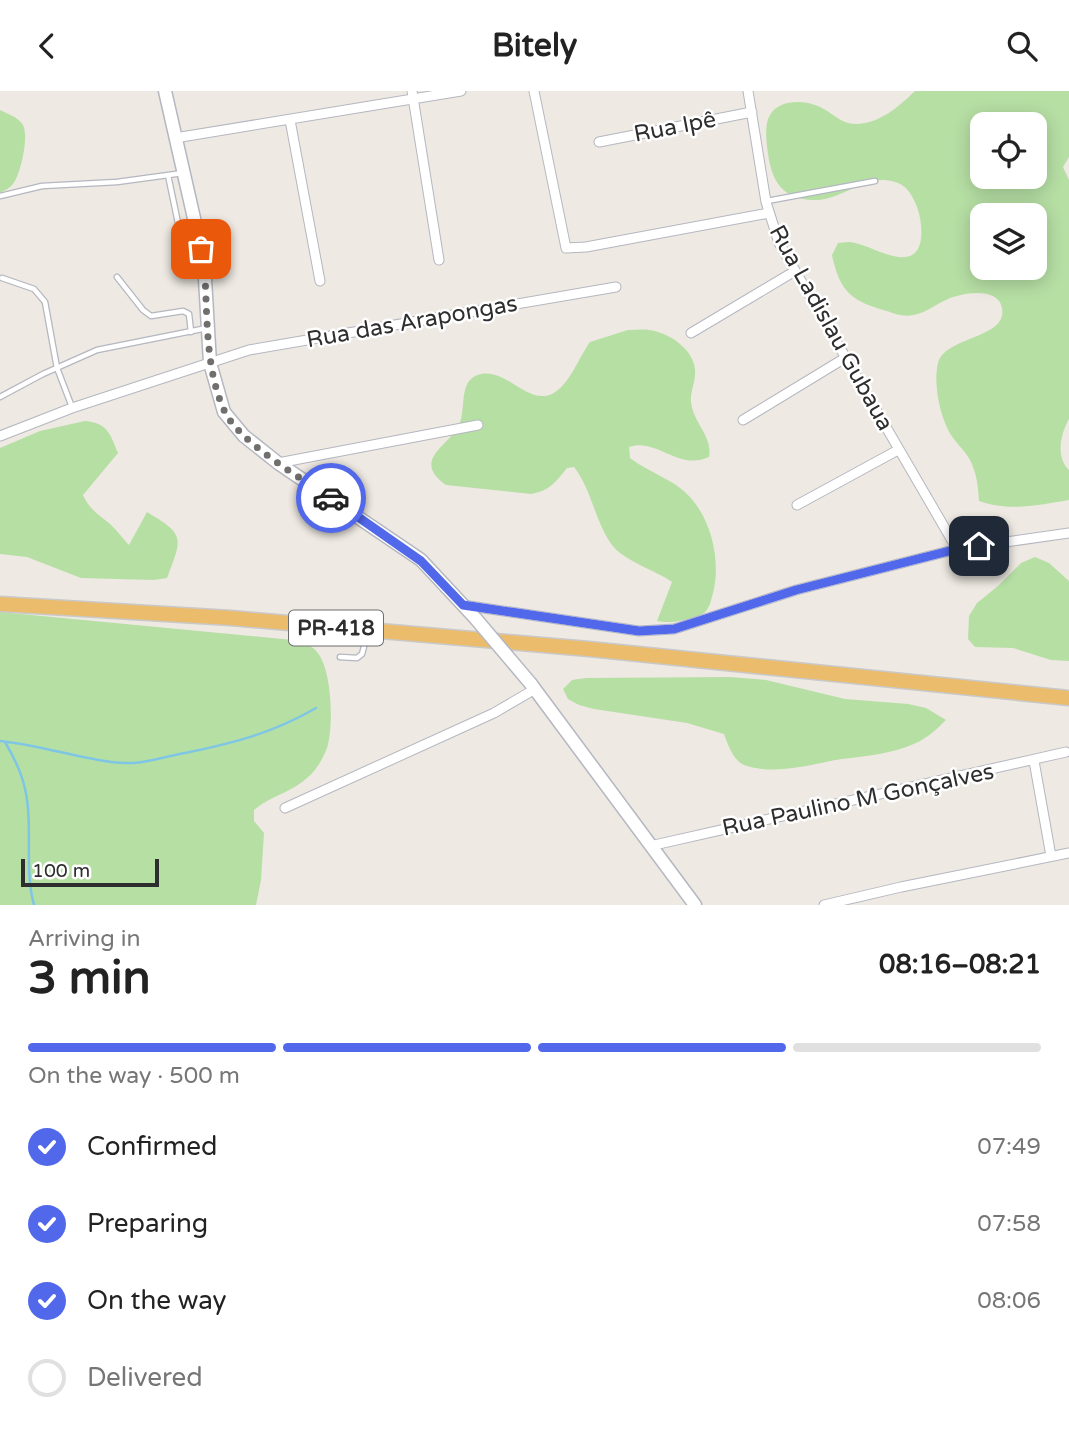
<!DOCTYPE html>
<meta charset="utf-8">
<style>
:root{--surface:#fff;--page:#f6f6f6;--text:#222;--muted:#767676;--line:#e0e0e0;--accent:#5268eb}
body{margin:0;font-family:"Varela Round",sans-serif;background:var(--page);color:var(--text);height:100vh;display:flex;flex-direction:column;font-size:26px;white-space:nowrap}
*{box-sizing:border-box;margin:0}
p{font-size:23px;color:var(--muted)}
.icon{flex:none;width:38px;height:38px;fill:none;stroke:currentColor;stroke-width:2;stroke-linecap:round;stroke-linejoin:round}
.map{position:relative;height:814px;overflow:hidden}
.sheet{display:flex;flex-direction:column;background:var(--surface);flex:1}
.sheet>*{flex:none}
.tools{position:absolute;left:970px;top:21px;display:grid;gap:14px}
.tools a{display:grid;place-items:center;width:77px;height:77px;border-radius:14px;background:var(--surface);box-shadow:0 4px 18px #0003;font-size:35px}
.scale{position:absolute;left:21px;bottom:18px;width:138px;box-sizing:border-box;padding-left:7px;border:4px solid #2e2e2e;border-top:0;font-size:19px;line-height:24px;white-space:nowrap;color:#2e2e2e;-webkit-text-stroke:5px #fff;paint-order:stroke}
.pin{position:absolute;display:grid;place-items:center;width:60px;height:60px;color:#fff;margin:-30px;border-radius:14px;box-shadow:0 4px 10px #0006}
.courier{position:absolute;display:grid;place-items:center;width:70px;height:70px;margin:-35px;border:5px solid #5268eb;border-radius:50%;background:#fff;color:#222;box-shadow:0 2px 9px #0007}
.overview em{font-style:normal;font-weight:800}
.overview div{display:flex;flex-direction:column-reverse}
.overview{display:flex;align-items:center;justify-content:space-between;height:119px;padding:0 28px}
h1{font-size:46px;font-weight:800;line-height:52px}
.bar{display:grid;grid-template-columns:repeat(4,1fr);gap:10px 7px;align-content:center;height:84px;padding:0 28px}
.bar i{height:9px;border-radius:5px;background:var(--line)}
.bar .current{background:var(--accent)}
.bar p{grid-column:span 4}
ol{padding:0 28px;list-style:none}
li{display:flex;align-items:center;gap:21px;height:77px}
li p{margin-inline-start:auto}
li .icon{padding:7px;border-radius:50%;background:var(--accent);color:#fff;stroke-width:4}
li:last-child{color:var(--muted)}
li i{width:38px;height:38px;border:4px solid var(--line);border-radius:50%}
header{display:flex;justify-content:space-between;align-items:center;height:91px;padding:0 28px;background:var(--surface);font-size:32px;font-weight:800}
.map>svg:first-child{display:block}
.green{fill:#b6dfa4;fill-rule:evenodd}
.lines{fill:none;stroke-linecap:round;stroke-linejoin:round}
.stream{stroke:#7fc6e5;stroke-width:2.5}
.service-casing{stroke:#b5b7c0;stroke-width:7}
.minor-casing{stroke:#b5b7c0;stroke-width:11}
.secondary-casing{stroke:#b5b7c0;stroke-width:15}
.trunk-casing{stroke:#c9c9c9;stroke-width:17}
.service{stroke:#fff;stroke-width:4.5}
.minor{stroke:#fff;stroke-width:9}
.secondary{stroke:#fff;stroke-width:12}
.trunk{stroke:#ebbc6c;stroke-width:14}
.secondary-bridge-casing{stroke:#b5b7c0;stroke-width:15;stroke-linecap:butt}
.secondary-bridge{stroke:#fff;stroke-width:12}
.done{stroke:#716f6d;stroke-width:7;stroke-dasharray:0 12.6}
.route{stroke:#5268eb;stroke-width:9}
.labels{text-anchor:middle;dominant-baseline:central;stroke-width:5;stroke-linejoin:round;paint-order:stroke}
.shield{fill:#fff;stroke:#6d6d6d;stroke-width:2}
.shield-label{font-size:21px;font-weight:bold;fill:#2e2e2e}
.street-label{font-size:23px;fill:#2e2e2e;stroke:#fff}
</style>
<header><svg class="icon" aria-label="back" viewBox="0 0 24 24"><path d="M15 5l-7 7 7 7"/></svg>Bitely<svg class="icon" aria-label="search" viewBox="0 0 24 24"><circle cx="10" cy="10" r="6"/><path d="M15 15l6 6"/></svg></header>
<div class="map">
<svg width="1069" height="814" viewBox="0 0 1069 814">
<rect width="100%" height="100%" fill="#eee9e2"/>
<path class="green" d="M 915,0 L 1069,0 L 1069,66 L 1063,76 L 1069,89 L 1069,328 C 1061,342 1055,366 1069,379 L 1069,409 C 1037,414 1011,421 979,410 C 978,396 977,382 970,369 C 965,360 957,353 951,344 C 940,326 933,293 938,272 C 945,245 1008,248 1002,217 C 998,195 960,202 946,209 C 934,214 926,222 913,224 C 904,226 895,223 887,220 C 852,210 840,202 832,164 L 838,152 C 842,152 845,151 849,151 C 868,151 910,184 920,153 C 923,142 921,127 917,116 C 913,106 908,96 898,92 C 868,79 842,111 812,109 C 778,108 770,84 767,55 C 766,45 765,32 770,24 C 779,8 804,9 818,15 C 832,21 840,33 856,33 C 881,32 898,16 915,0 ZM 982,33 L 1034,33 L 1034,86 L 982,86 ZM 982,124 L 1034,124 L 1034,177 L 982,177 Z
M 0,19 C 8,23 18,26 23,34 C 29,45 21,83 13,93 C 10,97 5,99 0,102 Z
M 628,239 C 635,239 642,238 649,239 C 668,241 694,258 695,279 C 696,290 690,301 691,311 C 693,332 713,345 709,366 C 678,380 656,346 629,356 L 630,367 C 648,381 673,388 689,405 C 712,429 721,471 713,502 C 711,509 710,517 704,522 C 699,526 690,527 684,529 C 674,531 667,532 657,530 L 672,491 C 655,479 624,470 612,454 C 595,431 592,399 574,376 L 567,377 C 556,391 549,400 531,403 L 446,394 C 411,369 448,356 459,334 C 467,318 457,288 481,283 C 507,278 528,314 552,303 C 569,295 579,266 590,251 Z
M 85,330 C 108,332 110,343 118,362 L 83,404 C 89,417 95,421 105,429 C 114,435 122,447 129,454 L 147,421 C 186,444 182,447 167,487 L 154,489 L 81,487 L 27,466 L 0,463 L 0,357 L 40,340 Z
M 1035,466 L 1049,472 L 1069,490 L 1069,570 L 1051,569 L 1013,557 L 975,556 L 968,548 L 969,525 L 977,512 L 998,495 L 1021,472 Z
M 0,521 L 293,549 C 302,552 311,553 317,561 C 332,578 334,635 327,657 C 324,665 319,674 314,680 C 296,701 273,703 254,719 L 254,730 L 264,742 L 261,789 L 256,814 L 0,814 Z
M 730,586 L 766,589 L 845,608 L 908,613 L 926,617 L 946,629 C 937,638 927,647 916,652 C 892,663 867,665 842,668 C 811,673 775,685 744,674 C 733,669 728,654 724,643 L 687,632 L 594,618 L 579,614 L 568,608 L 563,598 L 572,589 L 586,587 Z"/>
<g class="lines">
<path class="stream" d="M 0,650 C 38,654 74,666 111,671 C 142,675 156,667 185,662 C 234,652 273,642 316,617
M 5,651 C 12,663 19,676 23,690 C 35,730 23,774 34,814"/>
<g class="service-casing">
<path id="service" d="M 168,84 L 182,151 L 185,158 L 198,158
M 0,105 L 42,95 L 117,91 L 183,82
M 767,110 L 875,90
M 117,186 L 143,219 L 151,225 L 183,220 L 189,223 L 191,241
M 2,187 L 34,198 L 45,211 L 57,277 L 72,316
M 0,306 L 43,283 L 97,259 L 207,237
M 340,566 L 357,567 L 362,563 L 368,541"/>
</g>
<g class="minor-casing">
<path id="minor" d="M 412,0 L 439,169
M 534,0 L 566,157 L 586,156 L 769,122
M 748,0 L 766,111 L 779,152 L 957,458
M 290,29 L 320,190
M 175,47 L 461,0
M 599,51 L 752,21
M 691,242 L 795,180
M 743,329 L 845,267
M 0,345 L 72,317 L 249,259 L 616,196
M 278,372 L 478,334
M 797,414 L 898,359
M 463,514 L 639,540 L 674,538 L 796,499 L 957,458 L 1069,442
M 1034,670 L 1051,765
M 285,717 L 494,622 L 535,598
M 650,755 L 1066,661
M 824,814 L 901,796 L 1069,762"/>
</g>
<g class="secondary-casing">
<path id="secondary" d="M 165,0 L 204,171 L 210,272 L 224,321 L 244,345 L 278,372 L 421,469 L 476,528
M 531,593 L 695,814"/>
</g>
<g class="trunk-casing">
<path id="trunk" d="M 0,513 L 231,527 L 589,558 L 1069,607"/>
</g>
<use href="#service" class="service"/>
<use href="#minor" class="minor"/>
<use href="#secondary" class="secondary"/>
<use href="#trunk" class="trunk"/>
<g class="secondary-bridge-casing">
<path id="secondary-bridge" d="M 476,528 L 531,593"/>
</g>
<use href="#secondary-bridge" class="secondary-bridge"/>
</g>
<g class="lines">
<path class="done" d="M 201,158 L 204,171 C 208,219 204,275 224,319 C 238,351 301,387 331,407"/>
<path class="route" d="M 331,407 L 421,470 L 463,514 L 639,540 L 674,538 L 796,499 L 957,458 L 979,455"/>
</g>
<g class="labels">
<rect class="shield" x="289" y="519.5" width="94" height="35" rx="5"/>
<g class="shield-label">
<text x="336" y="537">PR-418</text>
</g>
<g class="street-label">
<text transform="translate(675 36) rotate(-11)">Rua Ipê</text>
<text transform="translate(412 231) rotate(-10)">Rua das Arapongas</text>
<text transform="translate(831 237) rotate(61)">Rua Ladislau Gubaua</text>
<text transform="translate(858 709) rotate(-12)">Rua Paulino M Gonçalves</text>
</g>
</g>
</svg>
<div class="tools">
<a><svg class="icon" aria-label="locate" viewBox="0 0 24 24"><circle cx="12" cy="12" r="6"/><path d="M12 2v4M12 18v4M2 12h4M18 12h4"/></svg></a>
<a><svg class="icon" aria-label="layers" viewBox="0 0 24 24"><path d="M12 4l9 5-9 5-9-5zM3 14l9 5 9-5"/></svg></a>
</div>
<div class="scale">100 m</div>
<div class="pin" style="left:201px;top:158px;background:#ea580c"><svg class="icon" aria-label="bag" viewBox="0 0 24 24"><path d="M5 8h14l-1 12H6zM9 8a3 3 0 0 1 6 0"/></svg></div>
<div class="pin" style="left:979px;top:455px;background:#1f2937"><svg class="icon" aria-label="home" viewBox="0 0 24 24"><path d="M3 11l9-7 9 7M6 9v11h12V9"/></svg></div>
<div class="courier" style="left:331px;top:407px"><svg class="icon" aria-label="car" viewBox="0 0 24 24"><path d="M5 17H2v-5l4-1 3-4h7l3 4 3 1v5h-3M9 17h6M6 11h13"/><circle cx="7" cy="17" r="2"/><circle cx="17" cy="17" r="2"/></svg></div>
</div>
<section class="sheet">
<div class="overview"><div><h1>3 min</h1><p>Arriving in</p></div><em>08:16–08:21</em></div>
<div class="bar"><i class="current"></i><i class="current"></i><i class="current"></i><i></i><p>On the way · 500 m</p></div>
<ol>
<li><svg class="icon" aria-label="check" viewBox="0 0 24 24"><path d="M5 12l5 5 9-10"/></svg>Confirmed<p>07:49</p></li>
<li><svg class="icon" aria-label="check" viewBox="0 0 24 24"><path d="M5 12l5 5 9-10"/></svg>Preparing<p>07:58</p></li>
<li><svg class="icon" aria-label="check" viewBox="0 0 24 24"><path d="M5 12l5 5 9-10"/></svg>On the way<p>08:06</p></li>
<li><i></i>Delivered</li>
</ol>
</section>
